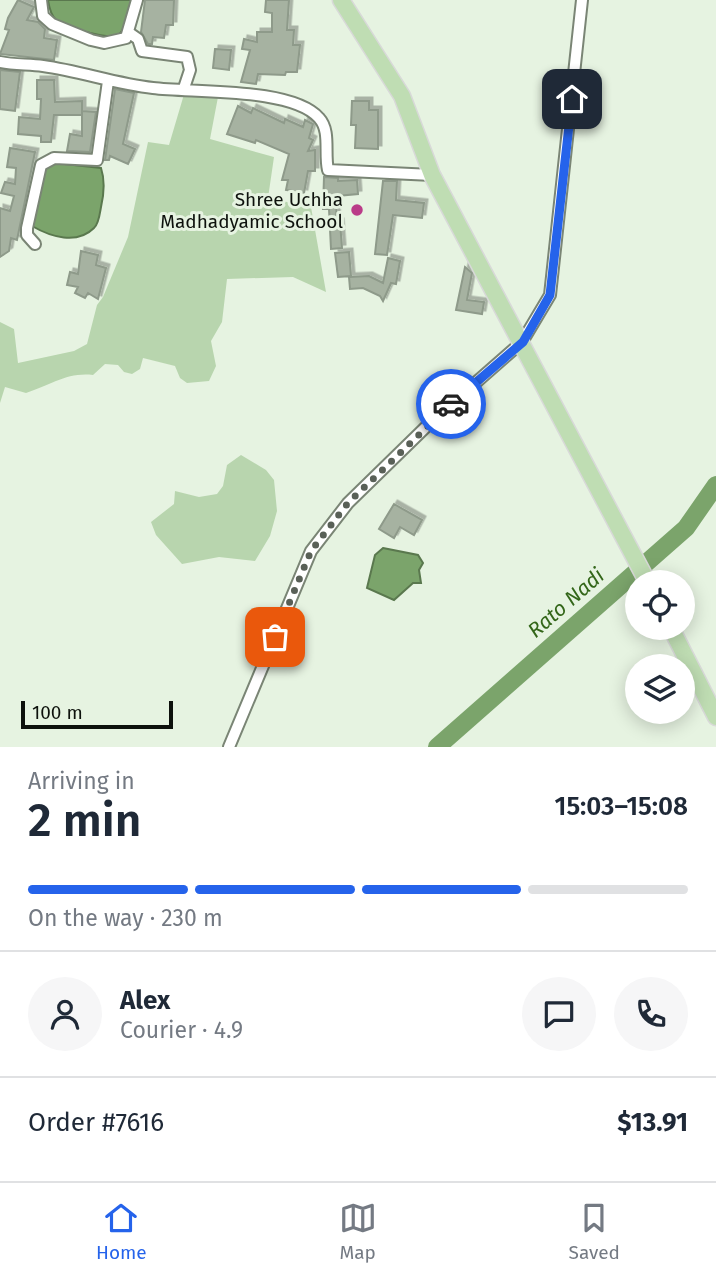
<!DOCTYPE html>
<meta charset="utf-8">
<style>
:root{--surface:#fff;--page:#f6f6f7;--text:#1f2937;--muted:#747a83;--line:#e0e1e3;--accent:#2563eb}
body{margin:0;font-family:"Fira Sans",sans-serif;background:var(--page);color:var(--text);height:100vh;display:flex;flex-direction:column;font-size:26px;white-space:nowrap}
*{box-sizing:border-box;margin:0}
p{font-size:23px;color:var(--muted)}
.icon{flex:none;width:38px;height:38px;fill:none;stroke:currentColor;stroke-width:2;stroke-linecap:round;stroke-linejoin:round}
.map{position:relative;height:747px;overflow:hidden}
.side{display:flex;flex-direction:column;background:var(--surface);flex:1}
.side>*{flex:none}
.tools{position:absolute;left:625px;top:570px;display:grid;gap:14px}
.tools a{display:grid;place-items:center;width:70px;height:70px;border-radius:50%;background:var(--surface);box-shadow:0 4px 18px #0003;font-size:35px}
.scale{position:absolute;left:21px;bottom:18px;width:152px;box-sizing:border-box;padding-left:7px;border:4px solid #0d110c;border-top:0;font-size:19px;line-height:24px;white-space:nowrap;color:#0d110c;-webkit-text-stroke:5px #e6f3e1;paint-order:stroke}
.pin{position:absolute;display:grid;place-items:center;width:60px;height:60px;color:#fff;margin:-30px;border-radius:14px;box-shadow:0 4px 10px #0006}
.courier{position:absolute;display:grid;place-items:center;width:70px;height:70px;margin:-35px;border:5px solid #2563eb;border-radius:50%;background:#fff;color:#222;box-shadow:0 2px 9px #0007}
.summary em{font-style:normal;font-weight:600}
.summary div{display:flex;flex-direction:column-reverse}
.summary{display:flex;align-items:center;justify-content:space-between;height:119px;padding:0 28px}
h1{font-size:46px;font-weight:600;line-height:52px}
.bar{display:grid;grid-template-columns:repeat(4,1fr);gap:10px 7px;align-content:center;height:84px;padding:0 28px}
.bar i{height:9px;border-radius:5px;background:var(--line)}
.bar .active{background:var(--accent)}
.bar p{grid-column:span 4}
.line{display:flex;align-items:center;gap:18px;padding:0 28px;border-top:2px solid var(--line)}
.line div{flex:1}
.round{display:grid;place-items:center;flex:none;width:74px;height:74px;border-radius:37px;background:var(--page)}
.tab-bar{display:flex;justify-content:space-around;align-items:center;height:98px;border-top:2px solid var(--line);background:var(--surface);font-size:19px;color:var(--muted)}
.tab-bar a{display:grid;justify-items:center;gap:4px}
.tab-bar .active{color:var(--accent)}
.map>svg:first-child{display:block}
.green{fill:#b8d5ae}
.water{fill:#7ba46b;stroke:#5a784e;stroke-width:2}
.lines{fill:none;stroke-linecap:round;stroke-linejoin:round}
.river{stroke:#7ba46b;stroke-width:18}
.building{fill:#a6b2a1;stroke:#8e9a8a;stroke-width:2;filter:url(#shadow)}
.minor-casing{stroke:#7a8575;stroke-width:14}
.primary-casing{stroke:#d8d9d8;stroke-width:19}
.minor{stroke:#fff;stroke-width:10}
.primary{stroke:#bfddb3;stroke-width:16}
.done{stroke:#596057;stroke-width:7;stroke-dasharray:0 12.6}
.route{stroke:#2563eb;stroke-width:9}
.poi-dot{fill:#ba3b88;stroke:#e6f3e1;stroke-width:2.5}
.labels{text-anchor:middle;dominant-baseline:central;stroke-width:6;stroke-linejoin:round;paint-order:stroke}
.poi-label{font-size:19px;fill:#0d110c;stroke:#e6f3e1;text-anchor:end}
.water-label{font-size:21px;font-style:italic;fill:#336619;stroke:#e6f3e1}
</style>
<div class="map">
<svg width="716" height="747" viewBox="0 0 716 747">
<defs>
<filter id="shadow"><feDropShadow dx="3.5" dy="-3.5" stdDeviation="0" flood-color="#0004"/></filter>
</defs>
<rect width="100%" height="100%" fill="#e6f3e1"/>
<path class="green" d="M 185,91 L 218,97 L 210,139 L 274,157 L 268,198 L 311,207 L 326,292 L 293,277 L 227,279 L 222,322 L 211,341 L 216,366 L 209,381 L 187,383 L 180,378 L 175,366 L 143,358 L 140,369 L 132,374 L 124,372 L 118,365 L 105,364 L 93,375 C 67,372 51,385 26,393 L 5,387 L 0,403 L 0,322 L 14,329 L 18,363 L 74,351 L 87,344 L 97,305 L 103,297 L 128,237 L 148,142 L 169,145 Z
M 241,455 L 266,470 L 274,480 L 277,511 L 270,536 L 255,561 L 219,557 L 182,564 L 156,535 L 151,522 L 174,504 L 175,491 L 199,497 L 217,494 L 223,486 L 227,465 Z"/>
<path class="water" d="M 48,0 L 132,0 C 129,10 127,29 118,35 C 109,40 62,27 56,20 C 51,15 49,7 48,0 Z
M 46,162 L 101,168 C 105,180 104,194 101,207 C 100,212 99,224 94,228 C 77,245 51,237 32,226 Z
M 383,548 L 418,555 L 423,563 L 419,570 L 421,583 L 413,583 L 394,600 L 367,588 L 375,555 Z"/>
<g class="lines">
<path class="river" d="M 437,747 L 686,528 L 716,485"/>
</g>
<path class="building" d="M 18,0 L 34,7 L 27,20 L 38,22 L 45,29 L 44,38 L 57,40 L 54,60 L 0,54 L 9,30 L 5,29 L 8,18 Z
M 145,0 L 174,0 L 173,25 L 166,25 L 164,38 L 153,37 L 152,44 L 148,44 L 141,32 Z
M 266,0 L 289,0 L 287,30 L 294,30 L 293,45 L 300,45 L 297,72 L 286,72 L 285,75 L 258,74 L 256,84 L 241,82 L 250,50 L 242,49 L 244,39 L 257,42 L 257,32 L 272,32 L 272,13 L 265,12 Z
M 215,49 L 231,50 L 229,70 L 213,68 Z
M 0,70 L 20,72 L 15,111 L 0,109 Z
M 37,80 L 54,80 L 55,102 L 82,101 L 82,115 L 54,115 L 51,142 L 41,142 L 41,136 L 18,134 L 19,117 L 40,119 L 41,99 L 37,99 Z
M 115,89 L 134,93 L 123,144 L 135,149 L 128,164 L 110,156 L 109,160 L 105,160 Z
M 352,101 L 369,101 L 369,110 L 378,110 L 378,149 L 355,148 L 356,125 L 351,125 Z
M 238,106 L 251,113 L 253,108 L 284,123 L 285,119 L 303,127 L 305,120 L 313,124 L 309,138 L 313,140 L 308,151 L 315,150 L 315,171 L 308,171 L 304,193 L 286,190 L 288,180 L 282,180 L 289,154 L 256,140 L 255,143 L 227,134 Z
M 82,111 L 96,112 L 90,152 L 67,151 L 70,134 L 82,136 Z
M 10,148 L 35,152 L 17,240 L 11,238 L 9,251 L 0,257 L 0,208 L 10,211 L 14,196 L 1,193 L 5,182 L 15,184 L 16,168 L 7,167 Z
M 324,177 L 338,178 L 338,181 L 357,180 L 358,194 L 337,196 L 336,222 L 340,222 L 342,248 L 331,249 L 329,209 L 323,209 Z
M 383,181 L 397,181 L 396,200 L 424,203 L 422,218 L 393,215 L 387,255 L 375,254 Z
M 81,251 L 98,255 L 96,265 L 106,268 L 98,299 L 88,293 L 85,298 L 75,293 L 78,287 L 67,285 L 70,272 L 78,274 Z
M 349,252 L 351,276 L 338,277 L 335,253 Z
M 388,258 L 400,261 L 396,284 L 391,283 L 383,301 L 380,296 L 363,288 L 350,289 L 349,277 L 369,276 L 383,283 Z
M 465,267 L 472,273 L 467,300 L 484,302 L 482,314 L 456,310 Z
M 394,504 L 422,520 L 414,535 L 400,527 L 394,538 L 379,529 Z"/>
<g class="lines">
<g class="minor-casing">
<path id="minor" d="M 41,0 L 43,16 L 52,24 L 91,40 L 104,43 L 126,38 L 137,0
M 128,32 L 138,39 L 142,51 L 187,57 L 190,70 L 184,88
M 0,62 C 14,65 29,64 43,66 C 80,71 116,84 153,88 C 192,93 292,87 319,118 C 331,131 324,153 328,170 L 432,175
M 35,244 L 27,235 L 27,228 L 41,165 L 54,158 L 97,160 L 108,81
M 229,747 L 311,551 L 348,503 L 432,421 L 522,342 L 550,295 L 582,0"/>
</g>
<g class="primary-casing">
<path id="primary" d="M 341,0 L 402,96 L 432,175 L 648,583
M 671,628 L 716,717"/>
</g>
<use href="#minor" class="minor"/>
<use href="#primary" class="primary"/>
</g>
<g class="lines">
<path class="done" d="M 275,637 L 311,551 L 348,503 L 451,404"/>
<path class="route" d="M 451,404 L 523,342 L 550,295 L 572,99"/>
</g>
<circle class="poi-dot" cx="357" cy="210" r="7"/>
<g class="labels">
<g class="poi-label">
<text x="343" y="199">Shree Uchha<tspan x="343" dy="22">Madhadyamic School</tspan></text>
</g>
<g class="water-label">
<text transform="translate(566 603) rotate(-41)">Rato Nadi</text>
</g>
</g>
</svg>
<div class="tools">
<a><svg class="icon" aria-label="locate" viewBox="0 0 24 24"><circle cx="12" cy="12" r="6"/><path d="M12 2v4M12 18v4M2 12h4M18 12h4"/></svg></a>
<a><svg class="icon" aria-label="layers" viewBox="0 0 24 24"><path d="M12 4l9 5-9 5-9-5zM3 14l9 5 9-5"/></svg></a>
</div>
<div class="scale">100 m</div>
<div class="pin" style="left:275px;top:637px;background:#ea580c"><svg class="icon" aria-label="bag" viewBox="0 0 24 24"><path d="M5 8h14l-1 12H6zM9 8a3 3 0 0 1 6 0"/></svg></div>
<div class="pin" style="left:572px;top:99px;background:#1f2937"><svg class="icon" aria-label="home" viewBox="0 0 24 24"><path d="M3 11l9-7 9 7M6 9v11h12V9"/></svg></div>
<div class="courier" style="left:451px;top:404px"><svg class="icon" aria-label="car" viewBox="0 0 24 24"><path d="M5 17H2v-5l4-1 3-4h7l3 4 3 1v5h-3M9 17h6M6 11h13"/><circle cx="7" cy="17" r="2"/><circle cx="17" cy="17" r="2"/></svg></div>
</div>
<section class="side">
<div class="summary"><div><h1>2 min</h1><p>Arriving in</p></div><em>15:03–15:08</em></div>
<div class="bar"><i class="active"></i><i class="active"></i><i class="active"></i><i></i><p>On the way · 230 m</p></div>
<div class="line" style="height:126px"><a class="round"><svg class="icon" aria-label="person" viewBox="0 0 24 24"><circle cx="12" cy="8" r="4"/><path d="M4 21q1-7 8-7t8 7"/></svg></a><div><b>Alex</b><p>Courier · 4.9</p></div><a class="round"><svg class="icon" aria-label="chat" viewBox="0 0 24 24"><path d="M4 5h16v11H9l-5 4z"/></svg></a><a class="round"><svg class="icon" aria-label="phone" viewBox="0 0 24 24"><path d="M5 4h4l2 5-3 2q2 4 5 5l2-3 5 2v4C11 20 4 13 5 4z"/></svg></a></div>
<div class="line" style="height:91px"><div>Order #7616</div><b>$13.91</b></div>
</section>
<nav class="tab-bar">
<a class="active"><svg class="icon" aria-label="home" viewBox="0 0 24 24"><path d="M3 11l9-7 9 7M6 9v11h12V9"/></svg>Home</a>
<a><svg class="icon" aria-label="map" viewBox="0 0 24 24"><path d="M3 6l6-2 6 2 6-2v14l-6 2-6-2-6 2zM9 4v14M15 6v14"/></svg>Map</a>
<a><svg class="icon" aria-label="saved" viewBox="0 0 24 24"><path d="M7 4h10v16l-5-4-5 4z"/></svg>Saved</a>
</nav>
